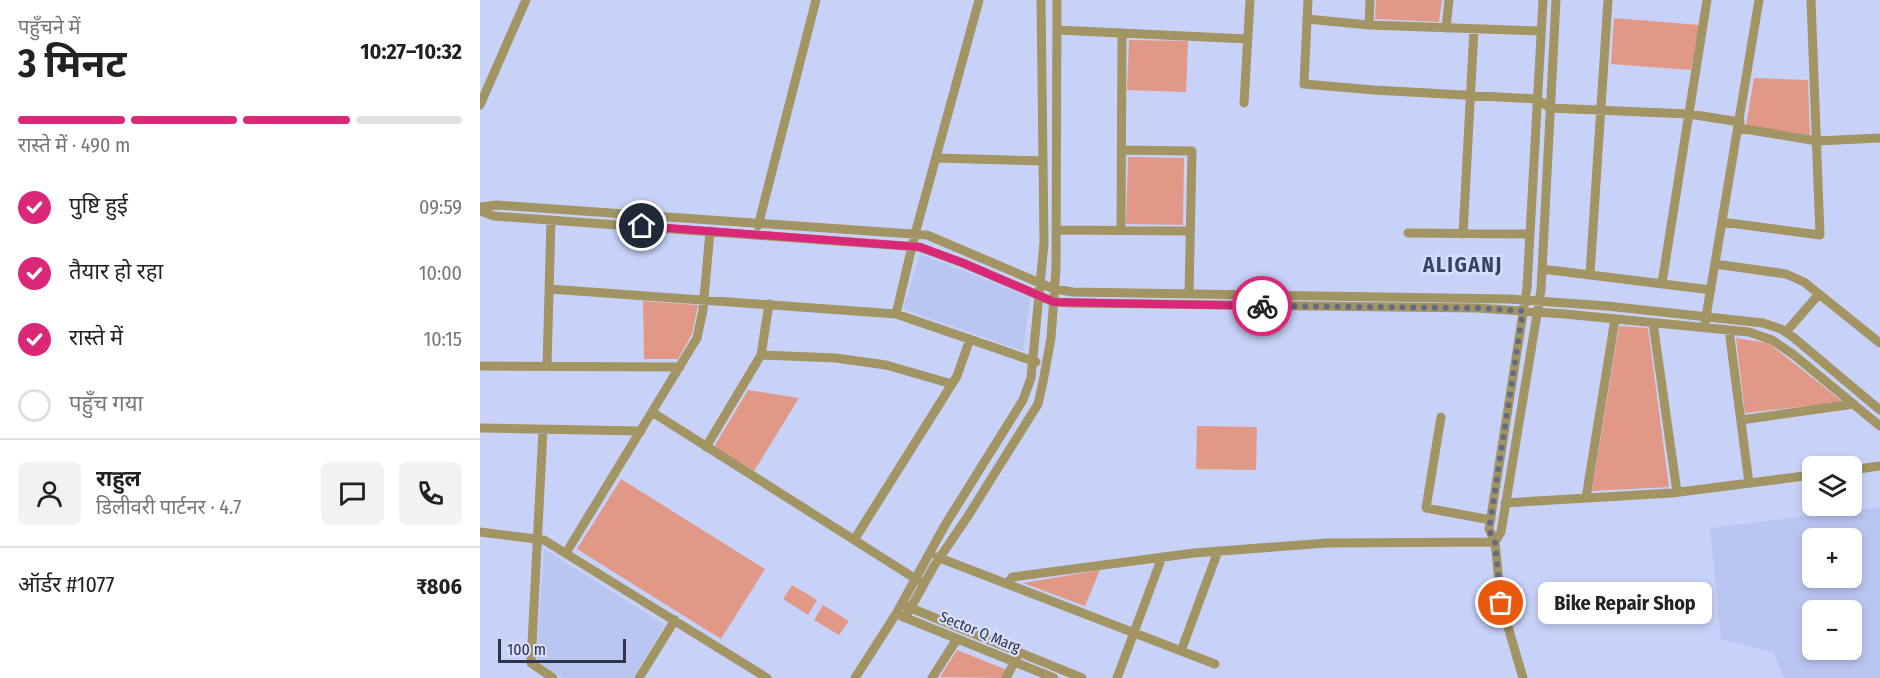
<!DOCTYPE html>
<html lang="hi">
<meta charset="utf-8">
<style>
:root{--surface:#fff;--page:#f2f2f2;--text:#222;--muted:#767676;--line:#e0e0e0;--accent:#db2777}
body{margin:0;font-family:"Fira Sans Condensed","Noto Sans Devanagari",sans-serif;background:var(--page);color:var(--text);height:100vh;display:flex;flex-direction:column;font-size:22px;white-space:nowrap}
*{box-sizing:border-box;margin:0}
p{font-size:20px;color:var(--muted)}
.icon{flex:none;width:33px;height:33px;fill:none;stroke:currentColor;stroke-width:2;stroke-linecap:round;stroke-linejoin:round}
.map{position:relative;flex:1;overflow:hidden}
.drawer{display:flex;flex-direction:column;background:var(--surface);width:480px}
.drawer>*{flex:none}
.buttons{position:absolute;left:1322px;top:456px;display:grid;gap:12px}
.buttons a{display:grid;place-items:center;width:60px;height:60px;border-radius:9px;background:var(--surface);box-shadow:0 3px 9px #0003;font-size:30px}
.scale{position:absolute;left:18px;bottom:15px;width:128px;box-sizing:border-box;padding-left:6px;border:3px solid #2f3447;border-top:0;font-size:16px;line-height:21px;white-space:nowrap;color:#2f3447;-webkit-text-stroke:4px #d8dffd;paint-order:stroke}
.pin{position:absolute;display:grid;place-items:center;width:51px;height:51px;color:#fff;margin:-26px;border:3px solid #fff;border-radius:50%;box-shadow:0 2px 6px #0007}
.courier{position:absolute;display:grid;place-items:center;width:60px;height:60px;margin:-30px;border:4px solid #db2777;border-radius:50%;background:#fff;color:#222;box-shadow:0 2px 8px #0007}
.bubble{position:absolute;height:42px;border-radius:9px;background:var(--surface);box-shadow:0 3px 9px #0003;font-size:20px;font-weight:700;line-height:42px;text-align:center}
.overview em{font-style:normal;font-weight:700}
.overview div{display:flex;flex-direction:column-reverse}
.overview{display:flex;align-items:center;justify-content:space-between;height:102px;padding:0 18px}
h1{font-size:39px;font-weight:700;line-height:45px}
.bar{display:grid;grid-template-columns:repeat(4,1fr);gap:9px 6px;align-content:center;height:72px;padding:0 18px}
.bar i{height:8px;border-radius:4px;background:var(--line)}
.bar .on{background:var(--accent)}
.bar p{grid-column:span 4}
.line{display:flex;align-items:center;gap:15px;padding:0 18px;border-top:2px solid var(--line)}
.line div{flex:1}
.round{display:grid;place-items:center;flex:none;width:63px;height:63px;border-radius:9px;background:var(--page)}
ol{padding:0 18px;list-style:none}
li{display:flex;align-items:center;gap:18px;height:66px}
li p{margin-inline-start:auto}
li .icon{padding:6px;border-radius:50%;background:var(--accent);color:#fff;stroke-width:4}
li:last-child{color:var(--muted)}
li i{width:33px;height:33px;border:3px solid var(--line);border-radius:50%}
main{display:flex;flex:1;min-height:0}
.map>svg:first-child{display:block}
.built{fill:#bac6f2;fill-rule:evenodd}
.green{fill:#e29887}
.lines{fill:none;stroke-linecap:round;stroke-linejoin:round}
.minor{stroke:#a29463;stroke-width:9}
.done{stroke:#656b85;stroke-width:6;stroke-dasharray:0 10.8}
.route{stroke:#db2777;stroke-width:8}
.labels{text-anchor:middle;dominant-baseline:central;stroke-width:4.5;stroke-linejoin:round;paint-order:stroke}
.street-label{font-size:15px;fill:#2f3447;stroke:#d8dffd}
.district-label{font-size:21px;font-weight:bold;letter-spacing:1.5px;fill:#39416a;stroke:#d8dffd}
</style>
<main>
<section class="drawer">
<div class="overview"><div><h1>3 मिनट</h1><p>पहुँचने में</p></div><em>10:27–10:32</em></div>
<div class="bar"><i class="on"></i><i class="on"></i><i class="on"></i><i></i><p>रास्ते में · 490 m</p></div>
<ol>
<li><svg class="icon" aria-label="check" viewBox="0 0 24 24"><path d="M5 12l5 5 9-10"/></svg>पुष्टि हुई<p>09:59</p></li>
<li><svg class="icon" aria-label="check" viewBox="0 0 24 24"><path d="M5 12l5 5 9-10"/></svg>तैयार हो रहा<p>10:00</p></li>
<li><svg class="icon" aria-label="check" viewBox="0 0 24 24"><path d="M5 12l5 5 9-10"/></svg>रास्ते में<p>10:15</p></li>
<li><i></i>पहुँच गया</li>
</ol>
<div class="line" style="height:108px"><a class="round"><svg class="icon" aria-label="person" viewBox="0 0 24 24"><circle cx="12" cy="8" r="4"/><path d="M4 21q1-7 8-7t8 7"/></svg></a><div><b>राहुल</b><p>डिलीवरी पार्टनर · 4.7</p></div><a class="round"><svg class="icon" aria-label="chat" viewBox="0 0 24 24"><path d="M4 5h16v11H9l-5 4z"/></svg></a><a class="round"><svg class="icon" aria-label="phone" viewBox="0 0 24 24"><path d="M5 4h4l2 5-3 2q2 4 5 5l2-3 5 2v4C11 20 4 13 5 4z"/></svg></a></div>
<div class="line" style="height:78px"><div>ऑर्डर #1077</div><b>₹806</b></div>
</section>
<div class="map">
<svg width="1400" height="678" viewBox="0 0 1400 678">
<rect width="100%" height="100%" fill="#c8d2f9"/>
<path class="built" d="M 440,254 L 550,297 L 543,351 L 423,309 Z
M 1400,507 L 1400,678 L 1304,678 L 1293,652 L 1241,639 L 1230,528 ZM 1371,538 L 1371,578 L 1332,578 L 1332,538 ZM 1371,610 L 1371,650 L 1332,650 L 1332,610 Z
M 64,549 L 185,625 L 153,678 L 83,678 L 56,661 Z"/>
<path class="green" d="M 896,0 L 962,0 L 959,22 L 895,19 Z
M 1134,18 L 1219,25 L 1211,70 L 1131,64 Z
M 649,40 L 708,41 L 706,92 L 647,90 Z
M 1274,78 L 1328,80 L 1330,135 L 1266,126 Z
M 648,157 L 704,158 L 703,225 L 646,224 Z
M 163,301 L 218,305 L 212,334 L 198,359 L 164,359 Z
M 1139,326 L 1168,328 L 1189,487 L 1112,491 Z
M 1256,338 L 1288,343 L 1363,402 L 1265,413 Z
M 268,390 L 319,398 L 274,471 L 234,447 Z
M 717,426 L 777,427 L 776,470 L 716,469 Z
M 141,479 L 285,569 L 241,639 L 97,549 Z
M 620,570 L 605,606 L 543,583 Z
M 312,585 L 337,600 L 328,615 L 303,599 Z
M 343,605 L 369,621 L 359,635 L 334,620 Z
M 477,650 L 527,670 L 522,678 L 460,677 Z"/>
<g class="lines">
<path class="minor" d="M 828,0 L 824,84 L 894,90 L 1057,99 L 1070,108 L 1209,114 L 1260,122
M 827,19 L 889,25 L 1061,31
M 889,25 L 890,0
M 966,28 L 969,0
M 577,30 L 768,39
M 764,103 L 770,0
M 0,105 L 46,0
M 1259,128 L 1337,141 L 1400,138
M 642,150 L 712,151 L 709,294
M 456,158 L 562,161
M 0,207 L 16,205 L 447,235 L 574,289 L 593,292 L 1030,299 L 1127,306 L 1283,323 L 1301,329 L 1313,337 L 1400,410
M 0,211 L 14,216 L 439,247 L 483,263 L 574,302 L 591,303 L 998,308 L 1085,314 L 1269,332 L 1292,340 L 1314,355 L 1400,426
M 1242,222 L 1340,235 L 1331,0
M 278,226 L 336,0
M 576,230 L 710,231
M 641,230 L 642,33
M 928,233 L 1050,234
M 983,234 L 994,29
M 1235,264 L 1306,274 L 1324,282 L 1400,343
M 1062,269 L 1231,290
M 1110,274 L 1128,0
M 1182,283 L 1227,0
M 69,289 L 416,314 L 556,362
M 416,314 L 435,234 L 499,0
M 1173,323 L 1197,492
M 1225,323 L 1279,0
M 1249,330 L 1269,483
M 1306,332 L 1339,294
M 281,355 L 356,358 L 406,365 L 472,384
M 0,366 L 200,367
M 67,366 L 71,220
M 172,412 L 439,581
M 961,417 L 946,508 L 1011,520
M 1261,420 L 1374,404
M 0,428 L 161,431
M 63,430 L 51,663 L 73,678
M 226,447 L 281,355 L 289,304
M 1371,470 L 1400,466
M 1106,498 L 1135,319
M 1025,503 L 1192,493 L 1332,475
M 0,532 L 64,540 L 287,678
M 374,540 L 477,376 L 490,339
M 1015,542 L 1021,532 L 1061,290 L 1076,0
M 86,553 L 217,338 L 223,310 L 230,231
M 457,557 L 735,664
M 528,584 L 532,577 L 714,553 L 847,543 L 1015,542
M 426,606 L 602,678
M 421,616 L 574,678
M 425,618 L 454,566 L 488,516 L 558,404 L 563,382 L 571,338 L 576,268 L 577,0
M 701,651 L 738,551
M 159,678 L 195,620
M 375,678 L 416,614 L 465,525 L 543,400 L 551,378 L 564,243 L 561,0
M 452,678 L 477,639
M 526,678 L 537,657
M 637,678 L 682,557
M 1043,678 L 1021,603 L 1015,542 L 1009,529 L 1047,288 L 1063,0"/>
</g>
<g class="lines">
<path class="done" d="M 782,306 L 998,308 L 1043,311 L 1009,530 L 1015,542 L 1021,603"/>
<path class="route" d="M 162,226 L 440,247 L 483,263 L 574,302 L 782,306"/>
</g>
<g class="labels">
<g class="street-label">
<text transform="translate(500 632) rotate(22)">Sector Q Marg</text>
</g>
<g class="district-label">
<text x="983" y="265">ALIGANJ</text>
</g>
</g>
</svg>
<div class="buttons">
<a><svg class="icon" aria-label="layers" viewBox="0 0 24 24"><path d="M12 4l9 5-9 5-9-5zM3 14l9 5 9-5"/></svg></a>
<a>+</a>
<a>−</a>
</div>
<div class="scale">100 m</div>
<div class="pin" style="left:1021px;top:603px;background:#ea580c"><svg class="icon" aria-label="bag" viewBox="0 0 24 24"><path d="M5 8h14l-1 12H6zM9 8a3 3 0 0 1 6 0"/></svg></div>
<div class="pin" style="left:162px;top:226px;background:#1f2937"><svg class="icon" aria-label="home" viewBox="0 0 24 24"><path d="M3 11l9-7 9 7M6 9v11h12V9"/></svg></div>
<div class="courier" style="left:782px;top:306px"><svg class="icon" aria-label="bike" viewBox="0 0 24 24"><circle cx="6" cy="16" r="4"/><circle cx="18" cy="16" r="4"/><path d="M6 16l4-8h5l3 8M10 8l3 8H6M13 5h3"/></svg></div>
<div class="bubble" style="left:1058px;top:582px;width:174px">Bike Repair Shop</div>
</div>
</main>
